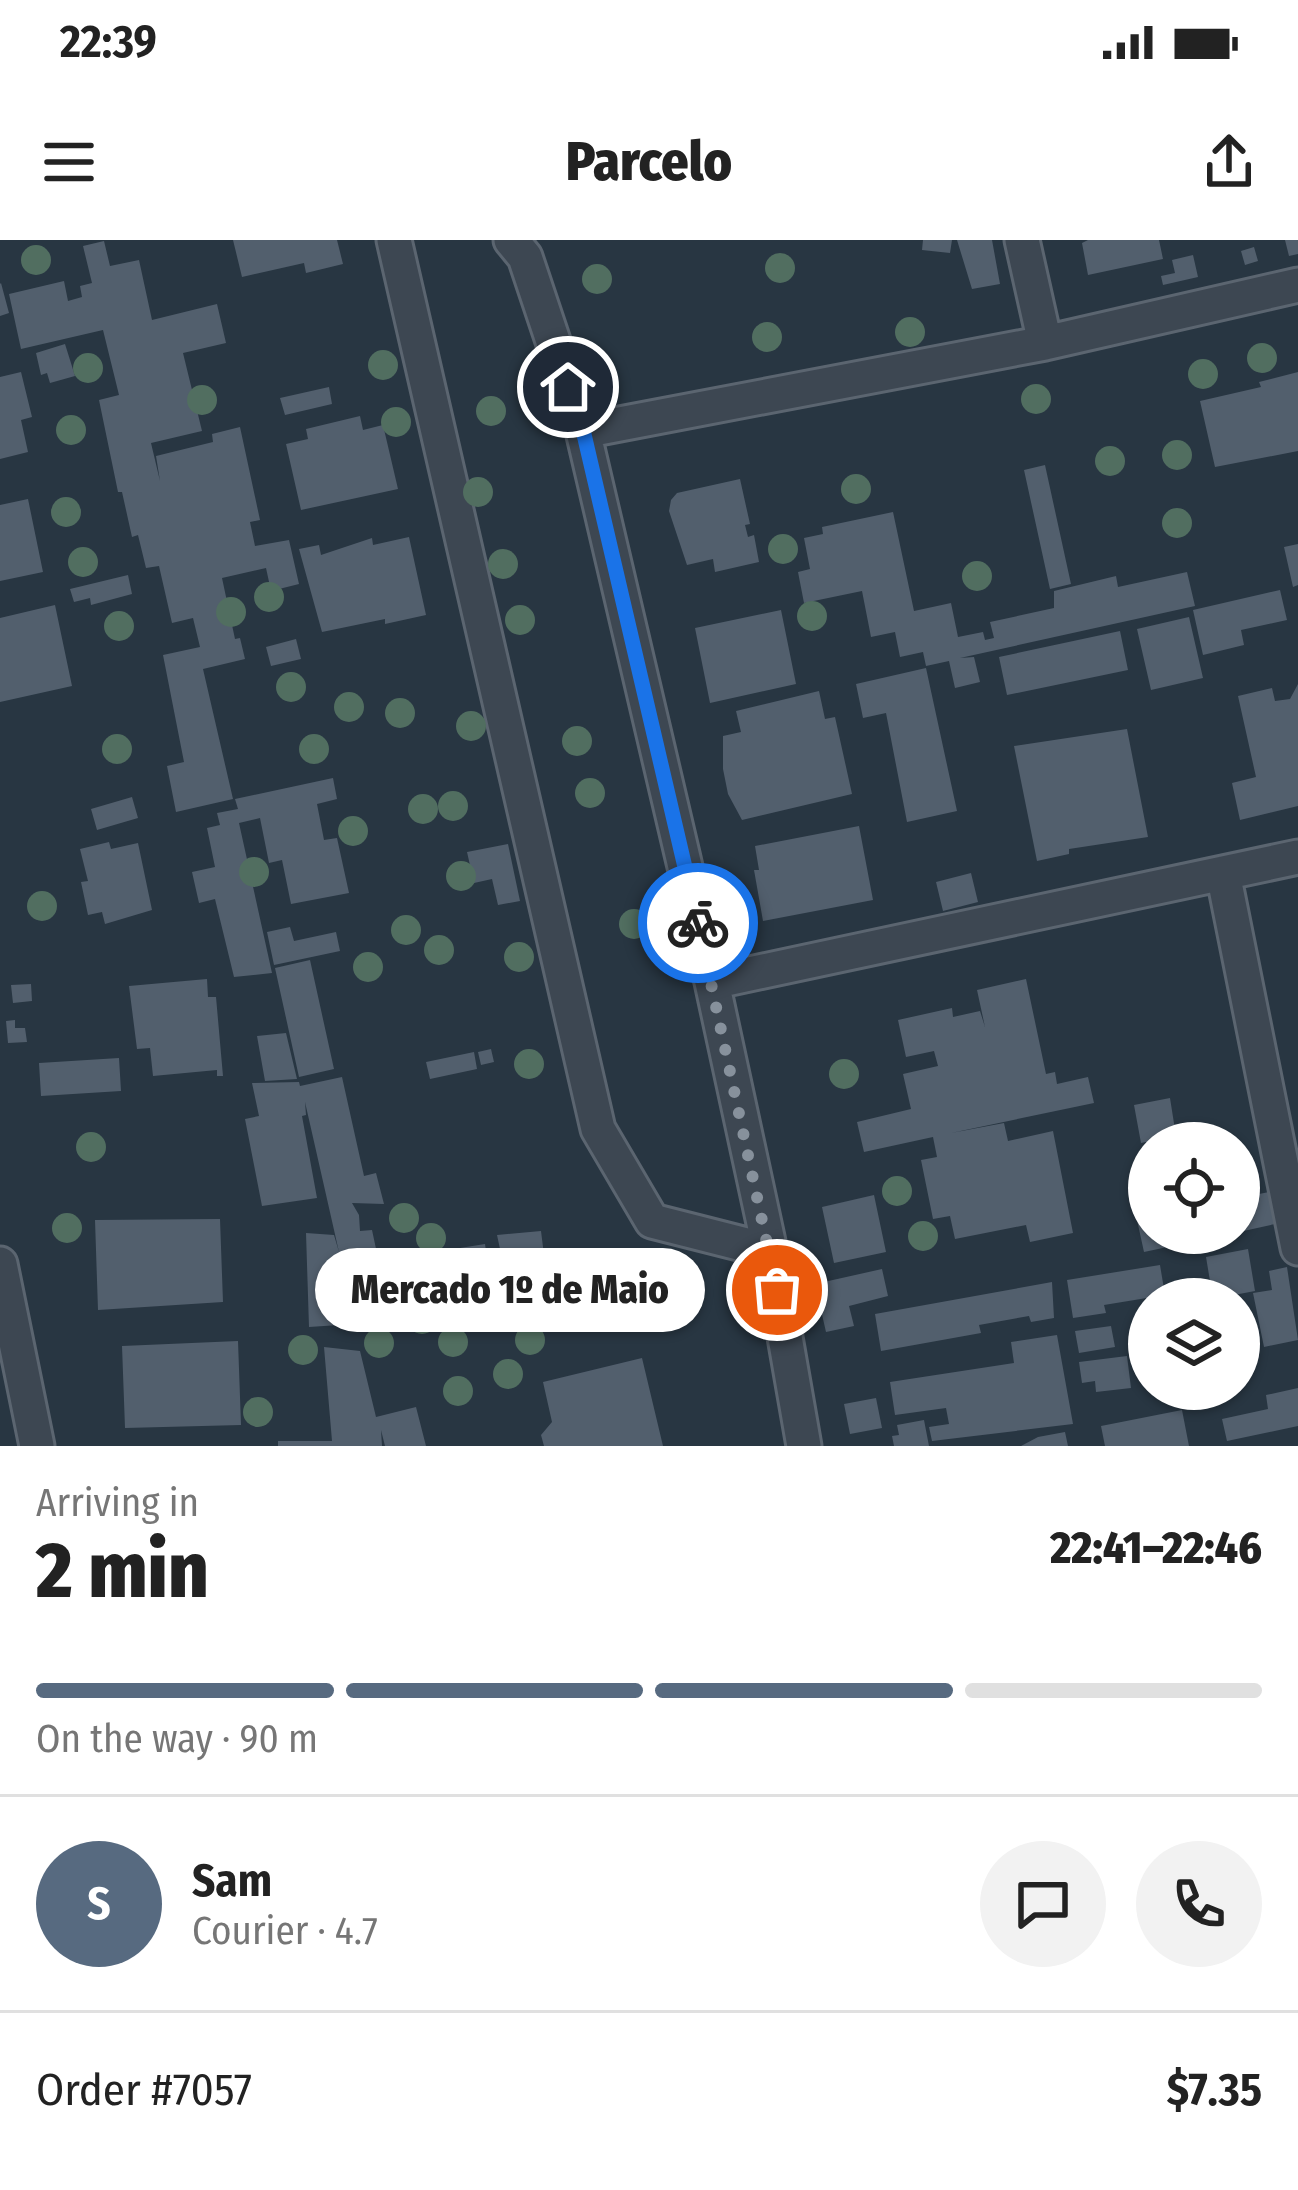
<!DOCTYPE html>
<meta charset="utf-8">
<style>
:root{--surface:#fff;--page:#f2f2f2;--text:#222;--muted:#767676;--line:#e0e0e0;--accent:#576a80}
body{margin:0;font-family:"Fira Sans Condensed",sans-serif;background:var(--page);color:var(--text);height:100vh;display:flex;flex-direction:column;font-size:45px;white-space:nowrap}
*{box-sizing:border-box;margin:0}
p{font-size:39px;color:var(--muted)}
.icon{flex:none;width:66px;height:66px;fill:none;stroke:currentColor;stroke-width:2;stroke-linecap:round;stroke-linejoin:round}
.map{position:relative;height:1206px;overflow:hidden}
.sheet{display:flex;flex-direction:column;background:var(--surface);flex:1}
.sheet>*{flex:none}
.fabs{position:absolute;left:1128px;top:882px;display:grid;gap:24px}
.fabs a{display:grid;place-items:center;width:132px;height:132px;border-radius:50%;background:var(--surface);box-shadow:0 3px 9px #0004;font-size:60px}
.pin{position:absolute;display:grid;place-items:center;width:102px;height:102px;color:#fff;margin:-51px;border:6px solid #fff;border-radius:50%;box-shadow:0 3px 12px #0007}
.courier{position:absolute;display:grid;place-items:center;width:120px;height:120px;margin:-60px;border:9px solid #1a73e8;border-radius:50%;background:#fff;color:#222;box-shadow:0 3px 15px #0007}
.bubble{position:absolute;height:84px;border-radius:42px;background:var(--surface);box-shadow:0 3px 9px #0004;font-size:39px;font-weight:800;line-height:84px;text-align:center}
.headline em{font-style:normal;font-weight:800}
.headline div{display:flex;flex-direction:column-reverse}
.headline{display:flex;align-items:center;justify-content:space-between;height:204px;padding:0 36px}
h1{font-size:78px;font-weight:800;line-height:90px}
.bar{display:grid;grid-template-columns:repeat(4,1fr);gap:18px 12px;align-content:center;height:144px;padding:0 36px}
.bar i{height:15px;border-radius:9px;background:var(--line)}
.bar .on{background:var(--accent)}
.bar p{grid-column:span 4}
.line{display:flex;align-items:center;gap:30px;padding:0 36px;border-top:3px solid var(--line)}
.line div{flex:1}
.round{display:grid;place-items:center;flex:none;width:126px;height:126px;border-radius:63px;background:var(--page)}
.status{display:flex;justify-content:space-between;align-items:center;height:84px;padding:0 60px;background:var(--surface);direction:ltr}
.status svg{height:33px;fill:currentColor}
header{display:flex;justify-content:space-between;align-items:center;height:156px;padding:0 36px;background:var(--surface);font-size:54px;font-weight:800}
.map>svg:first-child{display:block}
.building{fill:#525f6d}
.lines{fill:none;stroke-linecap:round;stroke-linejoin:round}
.street-casing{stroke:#5b6570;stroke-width:39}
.street{stroke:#3d4752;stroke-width:33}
.tree{fill:#516e60}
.done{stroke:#87919c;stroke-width:12;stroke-dasharray:0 21.6}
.route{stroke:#1a73e8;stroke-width:15}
</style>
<div class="status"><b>22:39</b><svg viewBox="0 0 49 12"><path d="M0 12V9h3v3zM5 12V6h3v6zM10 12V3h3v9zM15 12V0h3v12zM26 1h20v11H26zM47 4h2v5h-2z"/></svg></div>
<header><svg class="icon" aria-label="menu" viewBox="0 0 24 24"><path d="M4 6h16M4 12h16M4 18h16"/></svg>Parcelo<svg class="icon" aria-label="share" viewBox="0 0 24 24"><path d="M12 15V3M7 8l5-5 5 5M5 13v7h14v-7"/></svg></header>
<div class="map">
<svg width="1298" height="1206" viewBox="0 0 1298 1206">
<rect width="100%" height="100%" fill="#283642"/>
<path class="building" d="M 233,0 L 337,0 L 343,24 L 306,33 L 304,23 L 242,37 Z
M 923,0 L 952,0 L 950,13 L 922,10 Z
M 957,0 L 992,0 L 1000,44 L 972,49 Z
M 1088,0 L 1159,0 L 1163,19 L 1088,35 L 1082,3 Z
M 1285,0 L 1298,0 L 1298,14 L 1289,16 Z
M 104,1 L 110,26 L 139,20 L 152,80 L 217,64 L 226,103 L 183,113 L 202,191 L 151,203 L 160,241 L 156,216 L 213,202 L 212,194 L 240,187 L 260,280 L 250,282 L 255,306 L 289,300 L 299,344 L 271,351 L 266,328 L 222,338 L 235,399 L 240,398 L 245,419 L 203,429 L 233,559 L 176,572 L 167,526 L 184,522 L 163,415 L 200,407 L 193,378 L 172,383 L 159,326 L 146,328 L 138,295 L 132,297 L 122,252 L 118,252 L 99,160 L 119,155 L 103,90 L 21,109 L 9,54 L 64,41 L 68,61 L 82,57 L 80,46 L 92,43 L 83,6 Z
M 1254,7 L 1258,21 L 1245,25 L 1241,11 Z
M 1193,15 L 1198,37 L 1163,45 L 1161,36 L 1175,33 L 1172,20 Z
M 1,43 L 9,73 L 0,76 L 0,44 Z
M 65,104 L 75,136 L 50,143 L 47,133 L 41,135 L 36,113 Z
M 21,132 L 32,177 L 21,180 L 28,212 L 0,219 L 0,137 Z
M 1298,132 L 1298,211 L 1215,227 L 1200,161 L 1261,147 L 1259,142 Z
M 329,147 L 332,164 L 285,175 L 280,158 Z
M 360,176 L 363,190 L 383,185 L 398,249 L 301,270 L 286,204 L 308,199 L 306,189 Z
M 1045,225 L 1071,344 L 1050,349 L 1024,230 Z
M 740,239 L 750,284 L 745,285 L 748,297 L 754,295 L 759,322 L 715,332 L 713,319 L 687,325 L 669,271 L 671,260 L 677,253 Z
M 28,259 L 43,332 L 0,341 L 0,265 Z
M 893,272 L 914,371 L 951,363 L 958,397 L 983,392 L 985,400 L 994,398 L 990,382 L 1054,368 L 1054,351 L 1116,336 L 1118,347 L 1187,332 L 1195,366 L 960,418 L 974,417 L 980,442 L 955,448 L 949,421 L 926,426 L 923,412 L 900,417 L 895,392 L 871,397 L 862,351 L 804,363 L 798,332 L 810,329 L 804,298 L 823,294 L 822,287 Z
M 409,297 L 426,375 L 385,384 L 385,379 L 322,392 L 299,309 L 319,305 L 321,315 L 372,298 L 373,305 Z
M 1298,304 L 1298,345 L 1293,347 L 1284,307 Z
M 128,335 L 132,354 L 91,365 L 90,358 L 74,362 L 70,349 Z
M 1280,350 L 1287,380 L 1241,390 L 1244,405 L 1203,415 L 1193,370 Z
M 55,365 L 72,446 L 0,462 L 0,378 Z
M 781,370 L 796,444 L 710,463 L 695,388 Z
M 1189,377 L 1203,438 L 1151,450 L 1137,389 Z
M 1120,391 L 1128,430 L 1007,455 L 999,417 Z
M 296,399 L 301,419 L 271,426 L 266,407 Z
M 926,428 L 957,571 L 907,582 L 886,473 L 863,478 L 856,444 Z
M 1298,444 L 1298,566 L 1240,580 L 1232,543 L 1256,537 L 1238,456 L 1272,448 L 1275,461 L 1290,459 Z
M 819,451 L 825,479 L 835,477 L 852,554 L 742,580 L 728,554 L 723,529 L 723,496 L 741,492 L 736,471 Z
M 1127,489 L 1148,597 L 1069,609 L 1069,614 L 1037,621 L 1014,506 Z
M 333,538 L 337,559 L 317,564 L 324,600 L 337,598 L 349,653 L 291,664 L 282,620 L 269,623 L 260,578 L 239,583 L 272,733 L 234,737 L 215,659 L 199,663 L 192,632 L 215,627 L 207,588 L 220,585 L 217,573 L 238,569 L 235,559 Z
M 132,557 L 138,578 L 97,590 L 91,569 Z
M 859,586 L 873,660 L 763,681 L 754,630 L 759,630 L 755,606 Z
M 109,602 L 111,609 L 138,603 L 152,670 L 105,684 L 102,672 L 88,675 L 81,642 L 88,641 L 80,609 Z
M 508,604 L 520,661 L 498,665 L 492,639 L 474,643 L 467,612 Z
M 971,633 L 978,662 L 943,671 L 936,642 Z
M 290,687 L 294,701 L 336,692 L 340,711 L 274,725 L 267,692 Z
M 310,720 L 334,829 L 299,837 L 275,728 Z
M 207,739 L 208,757 L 216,757 L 223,836 L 217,836 L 217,830 L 153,836 L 150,808 L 137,809 L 129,746 Z
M 1026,739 L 1046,834 L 1055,832 L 1057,844 L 1088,837 L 1094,863 L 951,893 L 1004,883 L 1008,901 L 1053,891 L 1073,993 L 1030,1002 L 1026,985 L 955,999 L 950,976 L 933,979 L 921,920 L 937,917 L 933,897 L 864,912 L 857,882 L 911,869 L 903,834 L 938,826 L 934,811 L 906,817 L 898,780 L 952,768 L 953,777 L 980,771 L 985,787 L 977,750 Z
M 31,744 L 32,761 L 13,763 L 11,745 Z
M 15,780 L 15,788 L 25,788 L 27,802 L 8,803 L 6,781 Z
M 286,793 L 297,839 L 265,841 L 257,796 Z
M 491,809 L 494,822 L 481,825 L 478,812 Z
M 474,812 L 477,829 L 430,839 L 426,822 Z
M 119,818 L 121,851 L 41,856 L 39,823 Z
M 342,837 L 364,936 L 376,933 L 384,964 L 352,963 L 359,975 L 360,991 L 372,990 L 381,1032 L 344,1039 L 354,1084 L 309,1087 L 306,993 L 334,995 L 339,1012 L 305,862 L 306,875 L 302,876 L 317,958 L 262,966 L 245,879 L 259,876 L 252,843 L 299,842 L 300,846 Z
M 1170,858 L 1176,896 L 1141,903 L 1134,865 Z
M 1269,952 L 1275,984 L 1239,992 L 1239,958 Z
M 874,955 L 886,1012 L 834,1023 L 822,967 Z
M 1149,978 L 1149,993 L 1224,995 L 1144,1012 L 1137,980 Z
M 220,979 L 223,1062 L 98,1070 L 95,980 Z
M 541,991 L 544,1015 L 568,1011 L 576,1068 L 526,1076 L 523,1060 L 462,1069 L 457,1035 L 464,1034 L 460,1008 L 485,1004 L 486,1011 L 500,1009 L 497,995 Z
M 1248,1009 L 1255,1051 L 1213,1059 L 1206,1017 Z
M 1160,1025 L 1165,1055 L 1104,1065 L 1106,1073 L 1073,1078 L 1067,1040 Z
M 1287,1027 L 1298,1100 L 1264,1107 L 1253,1053 L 1272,1050 L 1269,1031 Z
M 882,1029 L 888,1056 L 849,1066 L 854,1086 L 826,1092 L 815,1044 Z
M 1052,1042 L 1054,1078 L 1031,1082 L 1029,1076 L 979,1085 L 981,1093 L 881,1111 L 875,1074 Z
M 1245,1082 L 1253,1124 L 1239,1126 L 1239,1083 Z
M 1111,1086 L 1115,1107 L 1079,1113 L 1075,1091 Z
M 1057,1095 L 1073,1184 L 932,1201 L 929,1187 L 949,1184 L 946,1168 L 895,1175 L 890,1142 L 1014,1123 L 1011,1102 Z
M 238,1101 L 241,1185 L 125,1188 L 122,1106 Z
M 324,1107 L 360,1111 L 376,1177 L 416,1167 L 426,1206 L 385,1206 L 381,1190 L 382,1206 L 278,1206 L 278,1201 L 332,1201 Z
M 1127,1116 L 1131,1148 L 1096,1152 L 1095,1141 L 1082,1143 L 1079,1122 Z
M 642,1118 L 663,1206 L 544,1206 L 541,1195 L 552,1182 L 543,1142 Z
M 1298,1148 L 1298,1186 L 1227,1201 L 1222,1179 L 1268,1169 L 1266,1155 Z
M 876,1158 L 882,1188 L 850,1194 L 844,1164 Z
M 1182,1170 L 1189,1206 L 1105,1206 L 1101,1186 Z
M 924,1180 L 929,1206 L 894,1206 L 892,1196 L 899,1195 L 897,1185 Z
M 1065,1192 L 1068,1206 L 1021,1206 L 1038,1197 Z"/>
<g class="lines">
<g class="street-casing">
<path id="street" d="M 394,0 L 598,889 L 652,981 L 770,1011
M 511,0 L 525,17 L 583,191 L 712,742 L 770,1011 L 804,1206
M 1022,0 L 1045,103
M 583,191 L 1045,103 L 1298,45
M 1223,633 L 1298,1008
M 712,742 L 1298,617
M 0,1024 L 37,1206"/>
</g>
<use href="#street" class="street"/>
</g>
<g class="tree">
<circle cx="36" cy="20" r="15"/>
<circle cx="780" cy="28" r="15"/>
<circle cx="597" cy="39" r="15"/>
<circle cx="910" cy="92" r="15"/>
<circle cx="767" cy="97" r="15"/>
<circle cx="1262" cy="118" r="15"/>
<circle cx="383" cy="125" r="15"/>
<circle cx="88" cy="128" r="15"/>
<circle cx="1203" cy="134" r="15"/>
<circle cx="1036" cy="159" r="15"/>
<circle cx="202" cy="160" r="15"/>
<circle cx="491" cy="171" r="15"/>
<circle cx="396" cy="182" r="15"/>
<circle cx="71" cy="190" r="15"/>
<circle cx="1177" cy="215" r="15"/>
<circle cx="1110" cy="221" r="15"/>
<circle cx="856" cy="249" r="15"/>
<circle cx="478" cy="252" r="15"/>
<circle cx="66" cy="272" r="15"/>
<circle cx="1177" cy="283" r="15"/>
<circle cx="783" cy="309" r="15"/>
<circle cx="83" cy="322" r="15"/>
<circle cx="503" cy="324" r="15"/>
<circle cx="977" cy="336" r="15"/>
<circle cx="269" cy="357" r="15"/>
<circle cx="231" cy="372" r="15"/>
<circle cx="812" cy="376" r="15"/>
<circle cx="520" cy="380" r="15"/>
<circle cx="119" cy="386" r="15"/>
<circle cx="291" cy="447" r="15"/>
<circle cx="349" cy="467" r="15"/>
<circle cx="400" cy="473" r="15"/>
<circle cx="471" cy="486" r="15"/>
<circle cx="577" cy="501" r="15"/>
<circle cx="117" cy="509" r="15"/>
<circle cx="314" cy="509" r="15"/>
<circle cx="590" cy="553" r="15"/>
<circle cx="453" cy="566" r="15"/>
<circle cx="423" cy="569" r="15"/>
<circle cx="353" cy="591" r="15"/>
<circle cx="254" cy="632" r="15"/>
<circle cx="461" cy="636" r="15"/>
<circle cx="42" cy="666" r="15"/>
<circle cx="634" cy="684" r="15"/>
<circle cx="406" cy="690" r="15"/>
<circle cx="439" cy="710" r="15"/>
<circle cx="519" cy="717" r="15"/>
<circle cx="368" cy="727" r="15"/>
<circle cx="529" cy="824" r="15"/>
<circle cx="844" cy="834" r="15"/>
<circle cx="91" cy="907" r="15"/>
<circle cx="897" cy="951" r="15"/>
<circle cx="404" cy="978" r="15"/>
<circle cx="67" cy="988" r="15"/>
<circle cx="923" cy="996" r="15"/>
<circle cx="431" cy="998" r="15"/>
<circle cx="422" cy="1079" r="15"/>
<circle cx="530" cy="1100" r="15"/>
<circle cx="453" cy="1102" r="15"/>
<circle cx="379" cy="1103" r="15"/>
<circle cx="303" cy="1110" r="15"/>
<circle cx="508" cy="1134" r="15"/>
<circle cx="458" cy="1151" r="15"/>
<circle cx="258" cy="1172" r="15"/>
</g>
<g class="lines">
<path class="done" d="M 698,683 L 777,1050"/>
<path class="route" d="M 568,147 L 583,190 L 698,683"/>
</g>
</svg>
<div class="fabs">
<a><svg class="icon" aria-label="locate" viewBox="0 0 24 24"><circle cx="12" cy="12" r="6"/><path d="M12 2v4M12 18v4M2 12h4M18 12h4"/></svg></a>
<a><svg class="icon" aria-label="layers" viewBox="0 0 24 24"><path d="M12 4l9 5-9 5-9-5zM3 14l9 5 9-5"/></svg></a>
</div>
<div class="pin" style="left:777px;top:1050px;background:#ea580c"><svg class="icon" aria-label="bag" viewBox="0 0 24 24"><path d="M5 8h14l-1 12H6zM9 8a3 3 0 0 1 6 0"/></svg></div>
<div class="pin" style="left:568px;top:147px;background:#1f2937"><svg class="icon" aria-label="home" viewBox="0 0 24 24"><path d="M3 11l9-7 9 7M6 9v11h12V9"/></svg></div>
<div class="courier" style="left:698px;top:683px"><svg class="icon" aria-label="bike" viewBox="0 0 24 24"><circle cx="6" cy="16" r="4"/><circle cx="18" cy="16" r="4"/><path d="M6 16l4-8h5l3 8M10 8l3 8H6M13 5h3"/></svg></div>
<div class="bubble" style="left:315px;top:1008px;width:390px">Mercado 1º de Maio</div>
</div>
<section class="sheet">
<div class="headline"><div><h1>2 min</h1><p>Arriving in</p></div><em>22:41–22:46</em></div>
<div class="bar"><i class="on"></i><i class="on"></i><i class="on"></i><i></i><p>On the way · 90 m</p></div>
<div class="line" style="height:216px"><b class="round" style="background:var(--accent);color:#fff">S</b><div><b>Sam</b><p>Courier · 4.7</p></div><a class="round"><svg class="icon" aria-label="chat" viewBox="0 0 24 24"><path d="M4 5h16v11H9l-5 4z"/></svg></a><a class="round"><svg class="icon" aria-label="phone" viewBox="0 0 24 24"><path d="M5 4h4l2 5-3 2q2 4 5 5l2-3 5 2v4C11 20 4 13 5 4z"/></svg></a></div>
<div class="line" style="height:156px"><div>Order #7057</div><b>$7.35</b></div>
</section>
